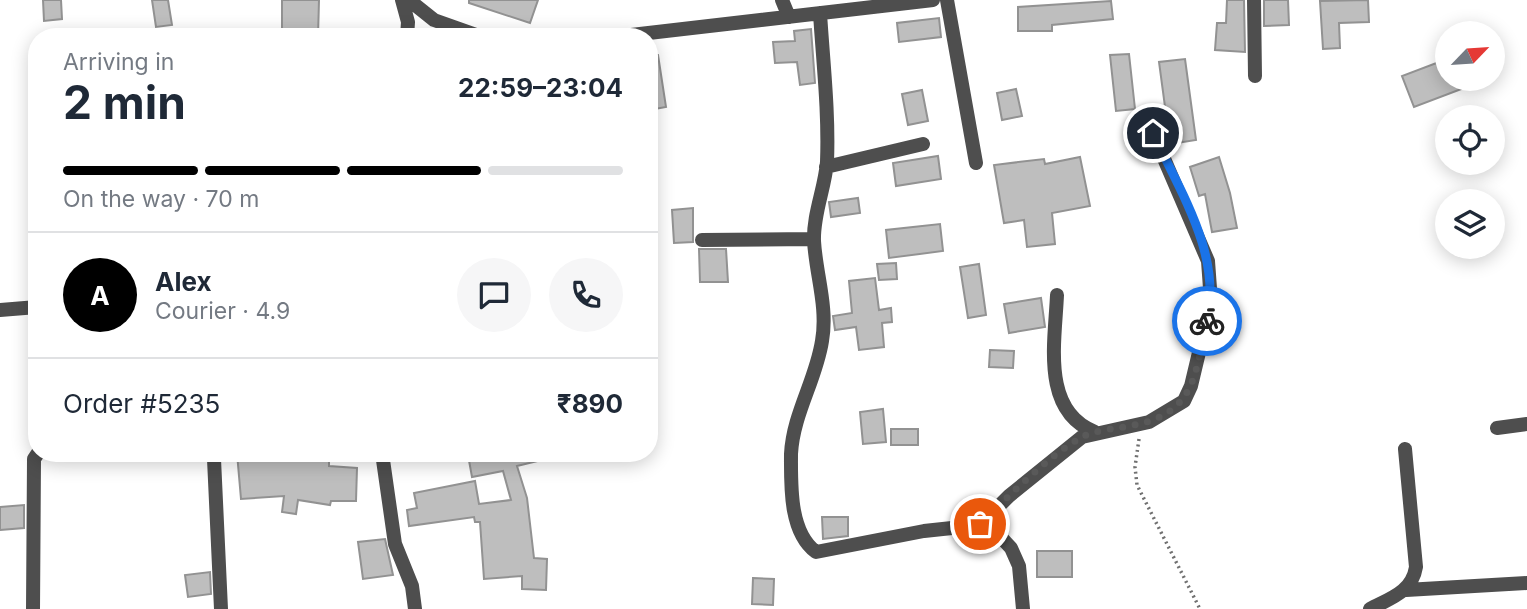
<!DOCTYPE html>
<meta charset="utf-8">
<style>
:root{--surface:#fff;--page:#f6f6f7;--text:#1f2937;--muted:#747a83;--line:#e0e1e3;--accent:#000}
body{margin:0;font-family:Inter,sans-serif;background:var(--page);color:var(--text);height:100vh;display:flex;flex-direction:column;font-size:26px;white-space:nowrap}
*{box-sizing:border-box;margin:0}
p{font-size:23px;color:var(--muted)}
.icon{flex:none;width:38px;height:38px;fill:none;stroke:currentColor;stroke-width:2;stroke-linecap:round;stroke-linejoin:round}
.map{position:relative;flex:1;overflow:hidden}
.panel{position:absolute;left:28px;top:28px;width:630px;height:434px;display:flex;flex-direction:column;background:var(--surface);border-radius:28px;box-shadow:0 4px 18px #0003}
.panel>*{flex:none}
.needle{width:46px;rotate:65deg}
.buttons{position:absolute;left:1435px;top:21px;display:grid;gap:14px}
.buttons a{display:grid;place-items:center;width:70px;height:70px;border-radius:50%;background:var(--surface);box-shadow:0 4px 18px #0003;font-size:35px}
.pin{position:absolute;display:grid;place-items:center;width:60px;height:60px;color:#fff;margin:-30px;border:4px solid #fff;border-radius:50%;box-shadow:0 2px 7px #0007}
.courier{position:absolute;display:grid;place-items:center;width:70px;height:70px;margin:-35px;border:5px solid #1a73e8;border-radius:50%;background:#fff;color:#222;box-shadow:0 2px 9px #0007}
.headline em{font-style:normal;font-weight:700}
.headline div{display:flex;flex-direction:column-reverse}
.headline{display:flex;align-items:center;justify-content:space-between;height:119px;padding:0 35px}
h1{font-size:46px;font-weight:700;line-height:52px}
.bar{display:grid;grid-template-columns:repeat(4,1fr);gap:10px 7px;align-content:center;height:84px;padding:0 35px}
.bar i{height:9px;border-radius:5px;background:var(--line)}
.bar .active{background:var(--accent)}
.bar p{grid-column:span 4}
.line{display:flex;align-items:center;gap:18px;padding:0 35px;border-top:2px solid var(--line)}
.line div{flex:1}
.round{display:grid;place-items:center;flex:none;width:74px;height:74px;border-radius:37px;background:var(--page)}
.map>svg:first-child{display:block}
.building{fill:#bebebe;stroke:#929292;stroke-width:2}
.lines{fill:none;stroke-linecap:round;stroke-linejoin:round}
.path{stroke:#707070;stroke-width:3.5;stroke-dasharray:2 3.5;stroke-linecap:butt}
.minor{stroke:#4e4e4e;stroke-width:14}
.done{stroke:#595959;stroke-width:7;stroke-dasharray:0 12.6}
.route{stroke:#1a73e8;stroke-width:9}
</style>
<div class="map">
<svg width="1527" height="609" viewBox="0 0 1527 609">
<rect width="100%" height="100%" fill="#fff"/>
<path class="building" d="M 43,0 L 61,0 L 62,19 L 44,21 Z
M 152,0 L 168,0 L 172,25 L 156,27 Z
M 282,0 L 319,0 L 318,37 L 282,37 Z
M 469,0 L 538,0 L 530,23 L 469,3 Z
M 1227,0 L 1244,0 L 1245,52 L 1215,50 L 1217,23 L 1226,23 Z
M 1264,0 L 1288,0 L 1289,25 L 1264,26 Z
M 1368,0 L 1369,22 L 1339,23 L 1340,48 L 1323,49 L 1320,1 Z
M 1111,1 L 1113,19 L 1052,25 L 1052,31 L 1018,31 L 1018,7 Z
M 939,18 L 941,37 L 899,42 L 897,23 Z
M 811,29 L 815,83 L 800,85 L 797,62 L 775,63 L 773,42 L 795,41 L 794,31 Z
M 1129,54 L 1135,109 L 1116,111 L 1110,55 Z
M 658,55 L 666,107 L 649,110 L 649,56 Z
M 1185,59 L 1196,140 L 1170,144 L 1159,62 Z
M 1447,59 L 1447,79 L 1485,80 L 1414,107 L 1402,76 Z
M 1016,89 L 1022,116 L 1002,120 L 997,93 Z
M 922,90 L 928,121 L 908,125 L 902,94 Z
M 938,156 L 941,179 L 896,186 L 893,163 Z
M 1080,157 L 1090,206 L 1052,213 L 1055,244 L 1027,247 L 1024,220 L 1004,223 L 994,165 L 1044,159 L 1045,164 Z
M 1219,157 L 1230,193 L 1237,228 L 1212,232 L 1205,194 L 1199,196 L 1190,167 Z
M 858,198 L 860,213 L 831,217 L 829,202 Z
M 693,208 L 693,242 L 674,243 L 672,210 Z
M 940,224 L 943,251 L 889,258 L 886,230 Z
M 699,249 L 726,249 L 728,282 L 700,282 Z
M 896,263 L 897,279 L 879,280 L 877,264 Z
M 979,264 L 986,315 L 968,318 L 960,267 Z
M 875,278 L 879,310 L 891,308 L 892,322 L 882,323 L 884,347 L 859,350 L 856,327 L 835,330 L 833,316 L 852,313 L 849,281 Z
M 1041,298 L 1045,327 L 1009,333 L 1004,304 Z
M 990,350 L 1014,351 L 1013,368 L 989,367 Z
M 883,409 L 886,442 L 863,444 L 860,412 Z
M 891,429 L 918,429 L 918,445 L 891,445 Z
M 237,453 L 281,453 L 282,459 L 329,461 L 329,466 L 357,468 L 356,501 L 331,501 L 330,505 L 298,500 L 296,514 L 282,512 L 284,496 L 241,499 Z
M 479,453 L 546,453 L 546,459 L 517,466 L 527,498 L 534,558 L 547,559 L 546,590 L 522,589 L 522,576 L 484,579 L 480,522 L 475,522 L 474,517 L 409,526 L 407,510 L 417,508 L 414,493 L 475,481 L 479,504 L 511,500 L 503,471 L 472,477 L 468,455 Z
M 24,505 L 24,528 L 0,530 L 0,507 Z
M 822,517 L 848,517 L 848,536 L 823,539 Z
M 385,539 L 393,575 L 363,579 L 358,542 Z
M 1037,551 L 1072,551 L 1072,577 L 1037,577 Z
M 210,572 L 211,594 L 188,597 L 185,575 Z
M 753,578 L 774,579 L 773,605 L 752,604 Z"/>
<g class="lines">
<path class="path" d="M 1139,439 L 1135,467 L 1137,485 L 1200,609"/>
<path class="minor" d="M 402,0 L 408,22 L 407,37
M 409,0 L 434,20 L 482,37
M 782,0 L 789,17
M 947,0 L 976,163
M 1254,0 L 1255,76
M 820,13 C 823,62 829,112 827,162 C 825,188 813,214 814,241 C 816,275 828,307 822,341 C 816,380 793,414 791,454 C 791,485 789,532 816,552 L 924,531 L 980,525 L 997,533 L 1011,548 L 1019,566 L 1023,609
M 614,37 L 933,0
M 826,167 L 923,144
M 702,240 L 814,239
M 1057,295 C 1055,342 1041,411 1095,432
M 0,310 L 37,307
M 1497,428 L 1527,424
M 218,453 L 214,459 L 221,609
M 382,453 L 395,544 L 412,586 L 415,609
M 980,525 L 1009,496 L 1082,437 L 1149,422 L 1184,401 L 1191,386 L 1211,302 L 1208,261 L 1153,133
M 1406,590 L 1527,583
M 33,609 L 34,459 L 38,453
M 1370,609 C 1391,598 1412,592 1416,567 L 1405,449"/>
</g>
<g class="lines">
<path class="done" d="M 980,524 C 1008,497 1049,455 1082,437 C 1097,429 1118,429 1134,425 C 1196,413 1195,373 1207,321"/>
<path class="route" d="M 1153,133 C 1180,192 1222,254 1207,321"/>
</g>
</svg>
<div class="buttons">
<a><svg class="needle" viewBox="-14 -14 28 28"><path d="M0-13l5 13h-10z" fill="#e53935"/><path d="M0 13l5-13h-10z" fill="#747a83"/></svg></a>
<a><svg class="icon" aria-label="locate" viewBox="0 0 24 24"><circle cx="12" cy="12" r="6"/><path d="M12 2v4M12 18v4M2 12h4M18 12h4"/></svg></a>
<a><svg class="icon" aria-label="layers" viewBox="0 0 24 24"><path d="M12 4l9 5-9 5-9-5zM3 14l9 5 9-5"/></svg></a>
</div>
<div class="pin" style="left:980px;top:524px;background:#ea580c"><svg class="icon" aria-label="bag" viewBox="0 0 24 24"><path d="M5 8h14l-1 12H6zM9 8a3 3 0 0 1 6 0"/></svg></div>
<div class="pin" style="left:1153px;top:133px;background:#1f2937"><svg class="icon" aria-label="home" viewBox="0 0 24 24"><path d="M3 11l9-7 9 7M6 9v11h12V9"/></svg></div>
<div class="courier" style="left:1207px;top:321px"><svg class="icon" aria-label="bike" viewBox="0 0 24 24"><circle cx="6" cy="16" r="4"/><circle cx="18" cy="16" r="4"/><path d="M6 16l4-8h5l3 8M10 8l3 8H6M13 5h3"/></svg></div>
<section class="panel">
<div class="headline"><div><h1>2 min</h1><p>Arriving in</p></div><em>22:59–23:04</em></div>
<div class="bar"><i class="active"></i><i class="active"></i><i class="active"></i><i></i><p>On the way · 70 m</p></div>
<div class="line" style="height:126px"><b class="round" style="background:var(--accent);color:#fff">A</b><div><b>Alex</b><p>Courier · 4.9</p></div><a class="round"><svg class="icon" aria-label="chat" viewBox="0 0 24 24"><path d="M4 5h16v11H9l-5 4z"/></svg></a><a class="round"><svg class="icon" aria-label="phone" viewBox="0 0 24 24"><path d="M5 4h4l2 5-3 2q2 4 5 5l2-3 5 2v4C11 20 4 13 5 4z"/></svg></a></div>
<div class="line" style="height:91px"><div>Order #5235</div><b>₹890</b></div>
</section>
</div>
